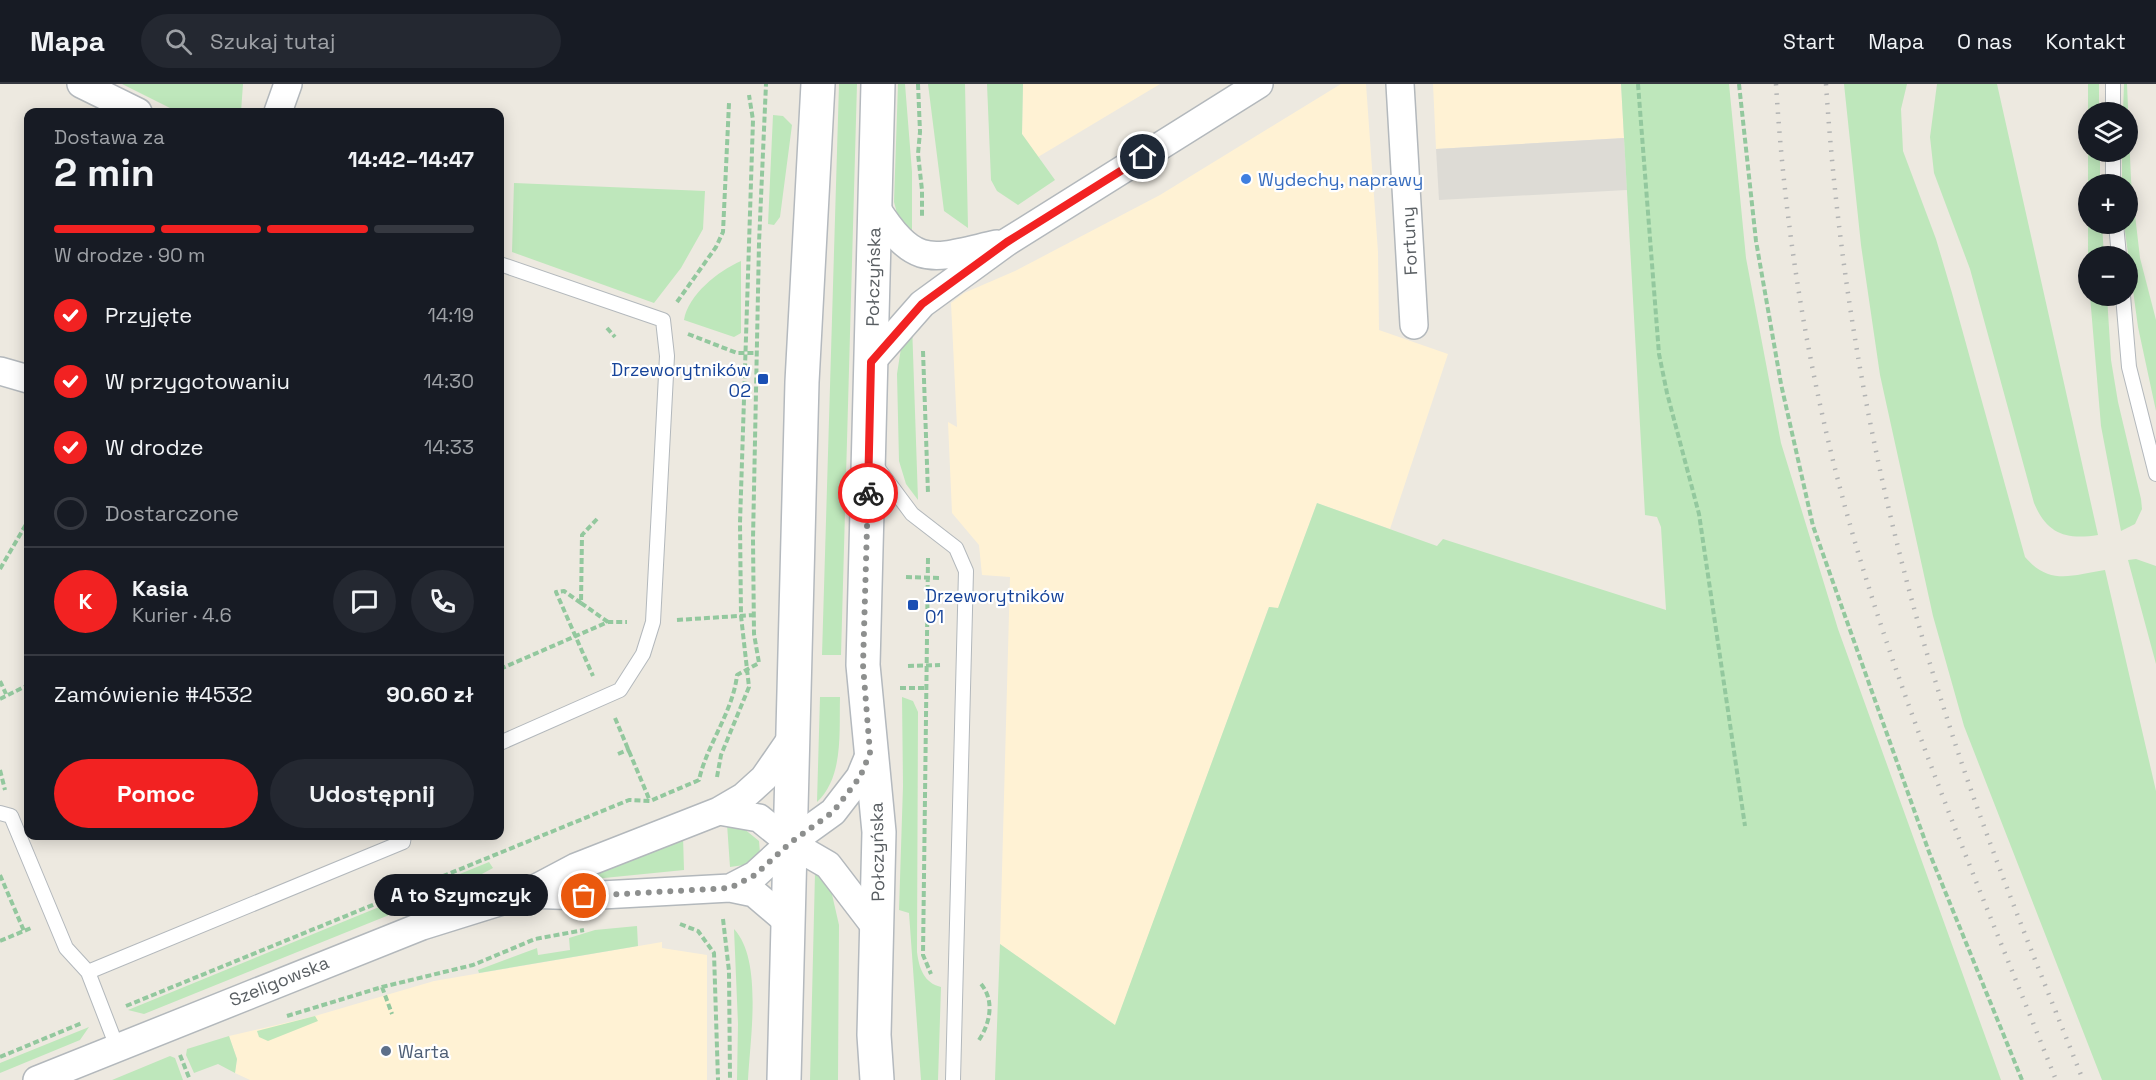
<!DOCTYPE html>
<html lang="pl">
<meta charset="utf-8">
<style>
:root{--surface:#171b24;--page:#242831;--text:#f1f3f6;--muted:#9ea1a6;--line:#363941;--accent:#f22222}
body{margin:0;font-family:"Space Grotesk",sans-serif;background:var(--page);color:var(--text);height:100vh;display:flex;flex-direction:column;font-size:22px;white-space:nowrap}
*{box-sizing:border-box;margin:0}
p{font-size:20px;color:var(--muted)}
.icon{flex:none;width:33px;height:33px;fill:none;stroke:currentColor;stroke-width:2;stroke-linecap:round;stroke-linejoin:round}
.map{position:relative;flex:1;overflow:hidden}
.side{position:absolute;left:24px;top:24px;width:480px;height:732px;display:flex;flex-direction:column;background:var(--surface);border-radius:12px;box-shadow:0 3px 15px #0003}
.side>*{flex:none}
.fabs{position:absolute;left:2078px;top:18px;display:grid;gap:12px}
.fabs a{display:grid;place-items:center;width:60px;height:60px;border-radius:50%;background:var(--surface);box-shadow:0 3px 15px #0003;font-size:30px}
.pin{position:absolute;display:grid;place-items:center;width:51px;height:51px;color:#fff;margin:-26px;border:3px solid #fff;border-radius:50%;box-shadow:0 2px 6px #0007}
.courier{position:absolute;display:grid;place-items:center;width:60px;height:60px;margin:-30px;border:4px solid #f22222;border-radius:50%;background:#fff;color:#222;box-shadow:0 2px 8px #0007}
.bubble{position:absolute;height:42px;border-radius:21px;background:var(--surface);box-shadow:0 3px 15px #0003;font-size:20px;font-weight:600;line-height:42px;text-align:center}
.head em{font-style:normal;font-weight:600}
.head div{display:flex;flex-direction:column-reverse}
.head{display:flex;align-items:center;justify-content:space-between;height:102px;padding:0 30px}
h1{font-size:39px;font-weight:600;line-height:45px}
.bar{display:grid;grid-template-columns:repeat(4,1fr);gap:9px 6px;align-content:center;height:72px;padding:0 30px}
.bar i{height:8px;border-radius:4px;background:var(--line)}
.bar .selected{background:var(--accent)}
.bar p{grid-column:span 4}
.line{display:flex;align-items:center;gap:15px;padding:0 30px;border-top:2px solid var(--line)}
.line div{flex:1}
.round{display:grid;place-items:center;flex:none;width:63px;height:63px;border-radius:32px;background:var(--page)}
ol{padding:0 30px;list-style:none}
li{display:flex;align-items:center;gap:18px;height:66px}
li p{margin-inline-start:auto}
li .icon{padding:6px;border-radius:50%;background:var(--accent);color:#fff;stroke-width:4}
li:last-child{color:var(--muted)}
li i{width:33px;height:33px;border:3px solid var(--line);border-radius:50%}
.primary-button{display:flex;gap:12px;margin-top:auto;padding:12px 30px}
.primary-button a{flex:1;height:69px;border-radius:36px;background:var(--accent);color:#fff;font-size:24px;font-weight:600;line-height:69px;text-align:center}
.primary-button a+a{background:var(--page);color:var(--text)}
header{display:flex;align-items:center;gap:36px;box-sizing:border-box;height:84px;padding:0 30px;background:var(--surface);border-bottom:2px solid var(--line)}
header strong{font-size:28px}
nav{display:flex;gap:33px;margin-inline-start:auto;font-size:21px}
.search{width:420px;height:54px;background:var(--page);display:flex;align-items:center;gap:15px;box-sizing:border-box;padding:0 21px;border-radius:33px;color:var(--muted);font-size:22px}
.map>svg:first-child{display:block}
.commercial{fill:#fff2d4}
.industrial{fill:#dddbd5}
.green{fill:#bee7bb}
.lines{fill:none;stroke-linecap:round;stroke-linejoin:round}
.lane-casing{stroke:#b3b8bc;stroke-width:16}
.street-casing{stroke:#b3b8bc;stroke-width:30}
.secondary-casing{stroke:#b4b9be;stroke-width:36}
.path{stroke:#93c89e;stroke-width:4;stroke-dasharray:6 3;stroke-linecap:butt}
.lane{stroke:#fff;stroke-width:14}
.street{stroke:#fff;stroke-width:27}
.secondary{stroke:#fff;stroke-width:33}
.rail{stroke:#b2b3b3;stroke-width:4.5;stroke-dasharray:1.5 8;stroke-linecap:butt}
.done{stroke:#8d8f8e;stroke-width:6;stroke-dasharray:0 10.8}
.route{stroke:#f22222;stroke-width:8}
.shop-dot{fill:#3f7fe0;stroke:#fff;stroke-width:2}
.transit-dot{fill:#1a4fb4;stroke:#fff;stroke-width:2}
.service-dot{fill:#5c6f8a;stroke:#fff;stroke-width:2}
.labels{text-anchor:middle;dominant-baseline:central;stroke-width:4.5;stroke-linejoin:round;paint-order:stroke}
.shop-label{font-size:18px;fill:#366cbe;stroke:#fff;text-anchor:start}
.street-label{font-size:18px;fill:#595e62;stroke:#fff}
.transit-label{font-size:18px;fill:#164399;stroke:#fff;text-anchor:end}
.service-label{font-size:18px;fill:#4e5e75;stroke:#fff;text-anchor:start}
</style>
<header>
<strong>Mapa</strong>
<div class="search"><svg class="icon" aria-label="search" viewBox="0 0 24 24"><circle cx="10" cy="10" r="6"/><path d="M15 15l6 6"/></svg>Szukaj tutaj</div>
<nav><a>Start</a><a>Mapa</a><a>O nas</a><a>Kontakt</a></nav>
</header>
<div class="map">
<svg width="2156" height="996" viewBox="0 0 2156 996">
<rect width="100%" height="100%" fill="#ede9e0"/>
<path class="commercial" d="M 1023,0 L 1160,0 L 1038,73 L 1022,50 Z
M 1341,0 L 1366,0 L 1378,168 L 1379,246 L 1448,270 L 1390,445 L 1317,419 L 1278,525 L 1269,523 L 1115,942 L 1000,860 L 1010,493 L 982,491 L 979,461 L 952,429 L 948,338 L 957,343 L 951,219 L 964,209 L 1015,187 L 1160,111 Z
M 1433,0 L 1621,0 L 1624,54 L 1436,65 Z
M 662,858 L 662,864 L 707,871 L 707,996 L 250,996 L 235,989 L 237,975 L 229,952 L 315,932 L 434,897 Z"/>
<path class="industrial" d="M 1624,54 L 1627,106 L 1439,116 L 1436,65 Z"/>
<path class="green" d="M 122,0 L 243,0 L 241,28 L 178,28 Z
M 839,0 L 857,0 L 841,571 L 822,571 Z
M 898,0 L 905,0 L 912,88 L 912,154 L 898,133 L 894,118 Z
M 928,0 L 965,0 L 968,144 L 944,127 Z
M 987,0 L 1023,0 L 1022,50 L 1055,96 L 1018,121 L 997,107 L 991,96 Z
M 1621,0 L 1729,0 L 1746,174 L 1781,359 L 1838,545 L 2001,996 L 995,996 L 1000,860 L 1115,941 L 1269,523 L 1278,524 L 1317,419 L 1437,462 L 1443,455 L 1666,526 L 1661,443 L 1657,433 L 1645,431 Z
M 1844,0 L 1907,0 L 1901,25 L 1903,67 L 1936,155 L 1952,209 L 2025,473 C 2050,502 2072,491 2105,486 L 2156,707 L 2156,996 L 2102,996 L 1964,642 L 1933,532 L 1880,291 L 1861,161 Z
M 1937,0 L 1997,0 L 2098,451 C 2066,456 2047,450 2034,419 L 1970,185 L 1934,89 L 1930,53 Z
M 2088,0 L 2099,0 L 2099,28 L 2088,28 Z
M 2124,0 L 2127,0 L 2131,96 L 2140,174 L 2156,236 L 2156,327 L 2138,243 L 2124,140 L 2127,140 L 2127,100 L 2122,100 L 2122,68 L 2127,68 L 2127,28 L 2123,28 Z
M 773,31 L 783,32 L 792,41 L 780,133 L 774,141 L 768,140 Z
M 2088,57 L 2088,68 L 2100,68 L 2100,100 L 2088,100 Z
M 514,99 L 705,107 L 703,145 L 681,184 L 654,219 L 512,168 Z
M 2088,140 L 2102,140 L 2104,172 L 2088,172 Z
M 741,177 L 741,249 L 734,253 L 684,236 C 688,211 718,187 741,177 Z
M 2090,212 L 2107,212 L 2111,276 L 2118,318 L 2141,415 L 2142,425 L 2135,440 L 2121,447 L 2101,342 Z
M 912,240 L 918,416 L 906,400 L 899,377 L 897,290 L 901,264 Z
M 2136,475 L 2156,482 L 2156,580 L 2128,476 Z
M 820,613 L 840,613 C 839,647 844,693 817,718 Z
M 902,613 L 913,617 L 918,628 L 917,868 C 919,884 924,899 941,903 L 938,996 L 921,996 L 909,829 L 899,826 L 903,702 Z
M 727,740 L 743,744 L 759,757 L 760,769 L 751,780 L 730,783 Z
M 683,752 L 684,786 L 584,796 L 584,794 Z
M 489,778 L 493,784 L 456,804 L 144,930 L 128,926 Z
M 815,789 L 831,806 L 839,841 L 838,996 L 810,996 Z
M 637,842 L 638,862 L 479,889 L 478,886 L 537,864 L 538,871 L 570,866 L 569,854 L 595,846 Z
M 734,845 C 763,876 750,955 748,996 L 737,996 L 738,940 Z
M 315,932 L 318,937 L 268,957 L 259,953 L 257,947 Z
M 89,943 L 80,956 L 0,989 L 0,979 Z
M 229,952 L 237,975 L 235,989 L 218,980 L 194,989 L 186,971 L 187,965 Z
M 170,972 L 175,974 L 183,996 L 112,996 Z"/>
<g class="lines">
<g class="lane-casing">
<path id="lane" d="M 2113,0 L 2113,28
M 2113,68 L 2113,100
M 2116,140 L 2119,172
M 500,180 L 663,236 L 667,272 L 653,538 L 643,570 L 620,606 L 500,659
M 2123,212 L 2129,283 L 2156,390
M 874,379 L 912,430 L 956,464 L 966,487 L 953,996
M 0,729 L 11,732 L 66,864 L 88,888
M 117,963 L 88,888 L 403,758 L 404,752"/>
</g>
<g class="street-casing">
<path id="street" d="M 81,0 L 138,28
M 1400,0 L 1414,241
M 278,28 L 288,0
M 875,122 C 916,186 930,175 997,160
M 871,278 L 922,220 L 1007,158 L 1259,0
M 0,287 L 28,295
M 719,727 L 759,734 L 790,759 L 828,781 L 877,845
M 730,804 L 755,791 L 790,759 L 833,728 L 860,693 L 870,669
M 525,810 L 583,812 L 730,804 L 754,809 L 788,838
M 37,996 L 422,842 L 525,810 L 576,783 L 719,727 L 743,713 L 764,694 L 793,652"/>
</g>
<g class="secondary-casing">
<path id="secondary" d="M 784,996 L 802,298 L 818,0
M 877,996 L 874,951 L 879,748 L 863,581 L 878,0"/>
</g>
<path class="path" d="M 918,0 L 920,48 L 918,70 L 922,106 L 922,133
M 1638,0 L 1659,270 L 1667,309 L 1699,430 L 1745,742
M 1739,0 L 1756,157 L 1781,300 L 1813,442 L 1929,768 L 2022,996
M 677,218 L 716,163 L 723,148 L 729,19
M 607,244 L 615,253
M 688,250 L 737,269 L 756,269
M 923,267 L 928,409
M 597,435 L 582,451 L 581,519 L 608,538
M 928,474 L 923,871 L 931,890
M 0,485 L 28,437
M 906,493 L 942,494
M 581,519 L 564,507 L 556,508 L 593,592
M 677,536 L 754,531
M 908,582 L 940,581
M 500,585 L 608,538 L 627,538
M 0,597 L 6,610
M 900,604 L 926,604
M 0,615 L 28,601
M 615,634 L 650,717
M 618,670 L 630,665
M 0,686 L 5,706
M 717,693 L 721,671 L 749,603 L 741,532 L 740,439 L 753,36 L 749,11
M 0,791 L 24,847
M 723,835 L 729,887 L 730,996
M 680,840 L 698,847 L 714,869 L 718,996
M 0,857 L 31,844
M 382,903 L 392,930
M 126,922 L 629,716 L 650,717 L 699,696 C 707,660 733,628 737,591 L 759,579 L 754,550 L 753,455 L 759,159 L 766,0
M 287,932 L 382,903 L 473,881 L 535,855 L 584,846
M 979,956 C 990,939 995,917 981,900
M 180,971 L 190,996
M 0,973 L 82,939"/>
<use href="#lane" class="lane"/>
<use href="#street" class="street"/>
<use href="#secondary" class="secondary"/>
<path class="rail" d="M 1776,0 C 1786,165 1815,330 1864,488 C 1917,660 1989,828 2056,996
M 1826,0 C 1840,215 1880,427 1946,631 C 1985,755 2035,875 2083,996"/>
</g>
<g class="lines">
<path class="done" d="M 584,812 L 730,804 L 755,791 L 790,759 L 833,728 L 860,693 L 870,669 L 863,581 L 868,409"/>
<path class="route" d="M 868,409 L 871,278 L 922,220 L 1007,158 L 1143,73"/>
</g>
<circle class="shop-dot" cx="1246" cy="95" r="6"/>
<g class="transit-dot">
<rect x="757" y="289" width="12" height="12" rx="3"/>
<rect x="907" y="515" width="12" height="12" rx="3"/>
</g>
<circle class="service-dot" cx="386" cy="967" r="6"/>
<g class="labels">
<g class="shop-label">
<text x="1258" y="95">Wydechy, naprawy</text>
</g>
<g class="street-label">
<text transform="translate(1409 157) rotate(-93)">Fortuny</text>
<text transform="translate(873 193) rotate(-89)">Połczyńska</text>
<text transform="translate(877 768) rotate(-91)">Połczyńska</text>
<text transform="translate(279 897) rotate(-22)">Szeligowska</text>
</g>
<g class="transit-label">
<text x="751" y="285">Drzeworytników<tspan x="751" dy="21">02</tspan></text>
<text x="925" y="511" text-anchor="start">Drzeworytników<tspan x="925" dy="21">01</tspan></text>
</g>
<g class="service-label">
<text x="398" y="967">Warta</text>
</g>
</g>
</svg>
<div class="fabs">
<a><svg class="icon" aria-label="layers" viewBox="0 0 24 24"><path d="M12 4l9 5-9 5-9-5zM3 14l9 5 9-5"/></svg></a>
<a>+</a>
<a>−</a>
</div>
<div class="pin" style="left:584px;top:812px;background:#ea580c"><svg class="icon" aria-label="bag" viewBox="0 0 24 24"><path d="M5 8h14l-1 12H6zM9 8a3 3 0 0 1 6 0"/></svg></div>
<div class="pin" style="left:1143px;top:73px;background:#1f2937"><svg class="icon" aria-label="home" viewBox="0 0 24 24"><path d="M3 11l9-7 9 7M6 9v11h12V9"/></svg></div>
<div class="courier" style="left:868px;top:409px"><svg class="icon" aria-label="bike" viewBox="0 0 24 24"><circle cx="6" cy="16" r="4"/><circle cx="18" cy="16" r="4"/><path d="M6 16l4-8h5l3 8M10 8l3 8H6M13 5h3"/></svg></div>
<div class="bubble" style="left:374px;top:790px;width:174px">A to Szymczyk</div>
<section class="side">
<div class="head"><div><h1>2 min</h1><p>Dostawa za</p></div><em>14:42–14:47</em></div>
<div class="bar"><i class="selected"></i><i class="selected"></i><i class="selected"></i><i></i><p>W drodze · 90 m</p></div>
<ol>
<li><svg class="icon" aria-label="check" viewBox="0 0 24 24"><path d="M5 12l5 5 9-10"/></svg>Przyjęte<p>14:19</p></li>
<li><svg class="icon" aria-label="check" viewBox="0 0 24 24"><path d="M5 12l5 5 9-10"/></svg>W przygotowaniu<p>14:30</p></li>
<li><svg class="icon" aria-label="check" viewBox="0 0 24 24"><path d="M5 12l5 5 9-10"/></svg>W drodze<p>14:33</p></li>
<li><i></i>Dostarczone</li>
</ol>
<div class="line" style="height:108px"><b class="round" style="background:var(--accent);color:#fff">K</b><div><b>Kasia</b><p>Kurier · 4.6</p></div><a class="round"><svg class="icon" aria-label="chat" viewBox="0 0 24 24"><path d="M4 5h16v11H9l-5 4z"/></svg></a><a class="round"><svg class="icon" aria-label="phone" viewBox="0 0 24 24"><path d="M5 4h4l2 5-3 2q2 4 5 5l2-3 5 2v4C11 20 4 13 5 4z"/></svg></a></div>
<div class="line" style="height:78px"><div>Zamówienie #4532</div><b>90.60 zł</b></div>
<div class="primary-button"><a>Pomoc</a><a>Udostępnij</a></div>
</section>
</div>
